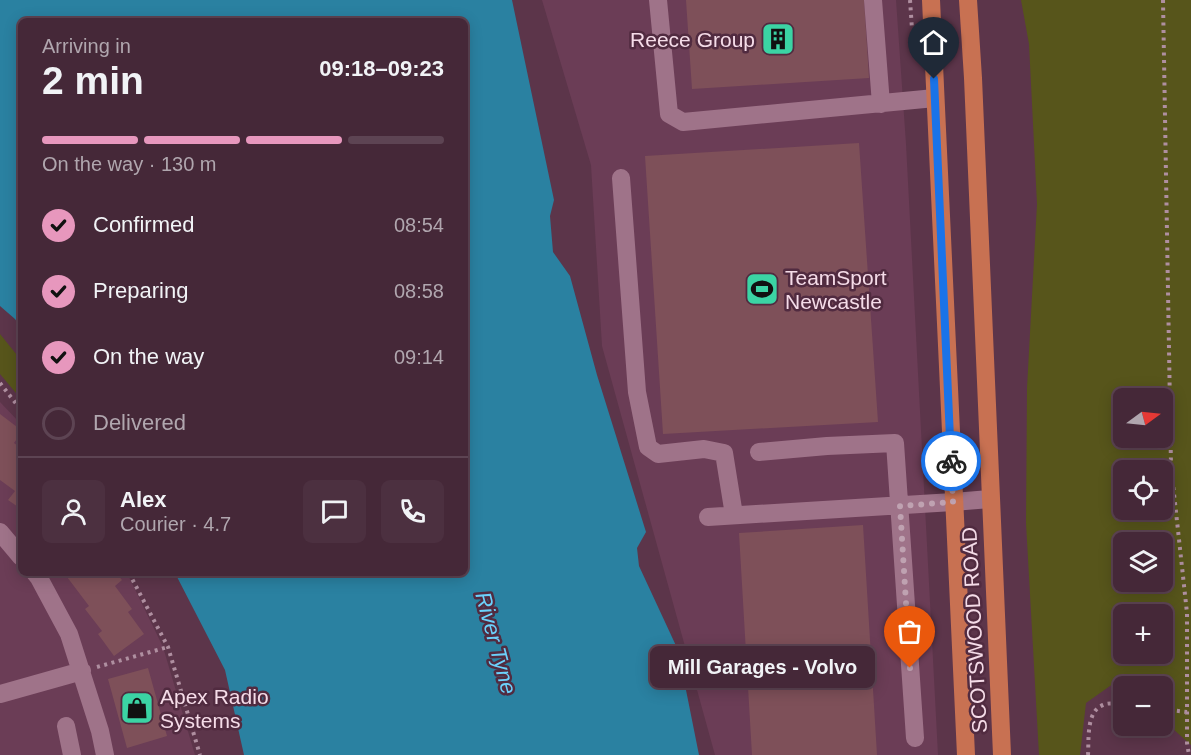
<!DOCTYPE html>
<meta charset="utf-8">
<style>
:root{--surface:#452838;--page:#4c3040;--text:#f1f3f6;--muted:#b0a6ae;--line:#5d4453;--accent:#e797bd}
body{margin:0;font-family:Helvetica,sans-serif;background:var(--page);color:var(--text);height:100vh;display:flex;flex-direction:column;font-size:22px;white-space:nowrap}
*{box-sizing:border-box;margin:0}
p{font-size:20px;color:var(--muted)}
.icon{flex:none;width:33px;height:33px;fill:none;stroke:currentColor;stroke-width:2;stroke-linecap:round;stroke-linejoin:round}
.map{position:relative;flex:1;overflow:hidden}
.side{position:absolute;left:18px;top:18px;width:450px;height:558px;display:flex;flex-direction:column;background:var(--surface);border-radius:9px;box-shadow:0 3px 15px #0003,0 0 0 2px var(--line)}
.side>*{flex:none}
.needle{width:39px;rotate:75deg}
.tools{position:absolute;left:1113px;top:388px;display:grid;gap:12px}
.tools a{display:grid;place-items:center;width:60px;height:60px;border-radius:9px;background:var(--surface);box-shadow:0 3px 15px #0003,0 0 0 2px var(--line);font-size:30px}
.pin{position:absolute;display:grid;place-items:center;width:51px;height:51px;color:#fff;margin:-62px -26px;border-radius:50% 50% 50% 0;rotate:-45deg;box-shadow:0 0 6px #0007}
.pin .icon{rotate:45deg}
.courier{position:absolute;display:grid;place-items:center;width:60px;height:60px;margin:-30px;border:4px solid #1a73e8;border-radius:50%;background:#fff;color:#222;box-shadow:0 2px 8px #0007}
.bubble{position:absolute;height:42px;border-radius:9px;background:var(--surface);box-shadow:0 3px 15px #0003,0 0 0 2px var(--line);font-size:20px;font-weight:700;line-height:42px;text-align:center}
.head em{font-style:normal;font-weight:700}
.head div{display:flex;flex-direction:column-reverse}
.head{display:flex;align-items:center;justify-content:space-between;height:102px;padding:0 24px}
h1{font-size:39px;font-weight:700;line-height:45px}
.bar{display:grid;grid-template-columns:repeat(4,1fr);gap:9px 6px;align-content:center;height:72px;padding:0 24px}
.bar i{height:8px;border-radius:4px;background:var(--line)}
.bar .current{background:var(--accent)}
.bar p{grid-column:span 4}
.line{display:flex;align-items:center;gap:15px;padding:0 24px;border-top:2px solid var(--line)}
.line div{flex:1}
.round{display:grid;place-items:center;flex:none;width:63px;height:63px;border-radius:9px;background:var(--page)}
ol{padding:0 24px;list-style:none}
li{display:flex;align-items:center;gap:18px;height:66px}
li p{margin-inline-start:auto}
li .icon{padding:6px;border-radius:50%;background:var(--accent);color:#111;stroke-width:4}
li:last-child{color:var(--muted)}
li i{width:33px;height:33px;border:3px solid var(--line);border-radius:50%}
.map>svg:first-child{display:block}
.built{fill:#6b3d56}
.green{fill:#57551b;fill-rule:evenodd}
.water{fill:#2a81a1}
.building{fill:#7e5059}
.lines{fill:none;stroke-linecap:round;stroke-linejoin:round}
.path{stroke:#af8fa0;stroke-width:4;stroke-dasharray:3 4.5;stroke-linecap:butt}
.minor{stroke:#9f7389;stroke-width:18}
.major{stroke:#c87152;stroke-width:18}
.done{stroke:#bfa2b1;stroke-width:6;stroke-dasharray:0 10.8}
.route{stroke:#1a73e8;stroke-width:8}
.labels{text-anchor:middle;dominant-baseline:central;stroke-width:5;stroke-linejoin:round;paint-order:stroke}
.poi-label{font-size:21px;fill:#f5dce8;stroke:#512b40;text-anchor:start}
.street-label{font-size:21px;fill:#f5dce8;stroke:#512b40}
.water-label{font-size:22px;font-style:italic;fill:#6cd2fc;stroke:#512b40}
</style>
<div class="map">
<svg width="1191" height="755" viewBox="0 0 1191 755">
<rect width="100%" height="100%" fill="#5c354a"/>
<path class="built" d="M 542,0 L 896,0 L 906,144 L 938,755 L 715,755 L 602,346 L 591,165 Z
M 0,402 L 21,424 L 21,573 L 127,573 L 163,647 L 195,755 L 0,755 Z"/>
<path class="green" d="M 1021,0 L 1191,0 L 1191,745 L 1163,720 L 1162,687 L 1124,687 L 1117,681 L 1086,703 L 1080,755 L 1039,755 L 1026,523 L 1027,388 L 1037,204 L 1029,44 ZM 1124,399 L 1162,399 L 1162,438 L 1124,438 ZM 1124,471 L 1162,471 L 1162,510 L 1124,510 ZM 1124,543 L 1162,543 L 1162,582 L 1124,582 ZM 1124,615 L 1162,615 L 1162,654 L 1124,654 Z
M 0,334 L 21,360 L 21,399 L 0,374 Z"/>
<path class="water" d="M 0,0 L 512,0 L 554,200 L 550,216 L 553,252 L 570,276 L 597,375 L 646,532 L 637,548 L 639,566 L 678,650 L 699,755 L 244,755 L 225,670 L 175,573 L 465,573 L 465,21 L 21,21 L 21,328 L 15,319 L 0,306 Z"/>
<path class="building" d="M 686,0 L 864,0 L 869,78 L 692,89 Z
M 859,143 L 878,422 L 663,434 L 645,156 Z
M 0,414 L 21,430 L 21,433 L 14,443 L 21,448 L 21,509 L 8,500 L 15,491 L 0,480 Z
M 863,525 L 877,755 L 752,755 L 739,533 Z
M 64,573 L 116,573 L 122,580 L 115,586 L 132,609 L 128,612 L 144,634 L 114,656 L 98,634 L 102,631 L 85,609 L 89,606 Z
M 148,668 L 167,736 L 127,748 L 108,679 Z"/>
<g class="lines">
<path class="path" d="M 910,0 L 912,29
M 1163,0 L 1171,466 L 1187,613 L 1187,743 L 1189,755
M 0,383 L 21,410
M 129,573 L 168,647 L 200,755
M 97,667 L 168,647
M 1162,709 L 1187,712
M 1088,755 C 1089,740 1086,711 1103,705 C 1109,702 1117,704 1124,705"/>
<path class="minor" d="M 658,0 L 669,114 L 683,122 L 935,98
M 873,0 L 881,104
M 621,178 L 637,392 L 648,447 L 658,454 L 704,449 L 724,453 L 734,515
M 759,452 L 827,446 L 895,443 L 915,738
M 708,517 L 953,502 L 990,499
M 0,532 L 21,557
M 35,573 L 39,578 L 69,634 L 100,731 L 105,755
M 0,694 L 82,671
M 66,726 L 72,755"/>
<path class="major" d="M 931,0 L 966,755
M 968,0 L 973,78 L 1002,755"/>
</g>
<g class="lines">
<path class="done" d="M 910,668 L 900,506 L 953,502 L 951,461"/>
<path class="route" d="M 934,79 L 951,461"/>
</g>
<defs>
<g id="building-square" transform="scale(1.725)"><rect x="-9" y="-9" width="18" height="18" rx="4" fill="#3bd4a4" stroke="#512b40"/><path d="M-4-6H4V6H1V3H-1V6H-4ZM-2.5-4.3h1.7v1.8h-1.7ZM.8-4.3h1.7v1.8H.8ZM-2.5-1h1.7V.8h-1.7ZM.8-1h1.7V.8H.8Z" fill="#111"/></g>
<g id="stadium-square" transform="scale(1.725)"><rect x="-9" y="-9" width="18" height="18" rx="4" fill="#3bd4a4" stroke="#512b40"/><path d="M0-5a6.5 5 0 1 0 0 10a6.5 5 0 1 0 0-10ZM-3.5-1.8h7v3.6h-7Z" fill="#111"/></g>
<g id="shop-square" transform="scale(1.725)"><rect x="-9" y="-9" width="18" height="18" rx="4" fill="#3bd4a4" stroke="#512b40"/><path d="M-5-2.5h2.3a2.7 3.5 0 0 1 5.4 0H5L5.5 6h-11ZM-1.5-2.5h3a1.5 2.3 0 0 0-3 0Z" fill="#111"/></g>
</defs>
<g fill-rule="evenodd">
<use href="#building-square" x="778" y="39"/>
<use href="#stadium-square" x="762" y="289"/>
<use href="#shop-square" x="137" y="708"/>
</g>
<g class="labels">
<g class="poi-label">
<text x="755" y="39" text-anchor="end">Reece Group</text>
<text x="785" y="277">TeamSport<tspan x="785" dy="24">Newcastle</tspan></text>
<text x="160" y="696">Apex Radio<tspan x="160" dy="24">Systems</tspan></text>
</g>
<g class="street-label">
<text transform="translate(974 630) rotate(-93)">SCOTSWOOD ROAD</text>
</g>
<g class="water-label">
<text transform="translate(496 643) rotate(75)">River Tyne</text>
</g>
</g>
</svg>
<div class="tools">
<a><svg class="needle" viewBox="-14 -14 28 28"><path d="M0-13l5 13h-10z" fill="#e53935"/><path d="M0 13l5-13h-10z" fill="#b0a6ae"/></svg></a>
<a><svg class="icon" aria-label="locate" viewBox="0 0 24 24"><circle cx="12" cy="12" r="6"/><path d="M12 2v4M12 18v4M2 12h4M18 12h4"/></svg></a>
<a><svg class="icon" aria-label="layers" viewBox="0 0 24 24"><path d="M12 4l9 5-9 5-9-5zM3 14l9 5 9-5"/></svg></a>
<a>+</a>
<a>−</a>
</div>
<div class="pin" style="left:910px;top:668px;background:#ea580c"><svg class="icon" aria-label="bag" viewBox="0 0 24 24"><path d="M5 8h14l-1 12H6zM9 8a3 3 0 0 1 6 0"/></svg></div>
<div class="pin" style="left:934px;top:79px;background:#1f2937"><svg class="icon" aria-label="home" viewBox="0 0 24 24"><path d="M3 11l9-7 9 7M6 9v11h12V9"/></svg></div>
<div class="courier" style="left:951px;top:461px"><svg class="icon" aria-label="bike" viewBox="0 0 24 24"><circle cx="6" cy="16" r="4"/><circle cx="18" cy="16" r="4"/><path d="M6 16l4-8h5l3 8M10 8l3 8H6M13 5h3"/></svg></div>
<div class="bubble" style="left:650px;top:646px;width:225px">Mill Garages - Volvo</div>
<section class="side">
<div class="head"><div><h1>2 min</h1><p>Arriving in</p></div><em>09:18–09:23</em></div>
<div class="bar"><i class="current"></i><i class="current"></i><i class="current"></i><i></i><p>On the way · 130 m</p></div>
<ol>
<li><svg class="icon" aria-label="check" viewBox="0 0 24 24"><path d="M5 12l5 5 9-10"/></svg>Confirmed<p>08:54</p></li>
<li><svg class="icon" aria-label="check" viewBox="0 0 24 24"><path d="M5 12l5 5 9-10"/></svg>Preparing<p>08:58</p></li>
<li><svg class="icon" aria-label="check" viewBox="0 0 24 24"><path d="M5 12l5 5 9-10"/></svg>On the way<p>09:14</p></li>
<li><i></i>Delivered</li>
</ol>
<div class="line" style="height:108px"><a class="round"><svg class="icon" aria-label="person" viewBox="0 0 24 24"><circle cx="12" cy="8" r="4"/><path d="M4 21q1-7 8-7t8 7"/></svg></a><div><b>Alex</b><p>Courier · 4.7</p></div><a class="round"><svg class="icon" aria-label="chat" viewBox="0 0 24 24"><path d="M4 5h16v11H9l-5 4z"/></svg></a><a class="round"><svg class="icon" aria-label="phone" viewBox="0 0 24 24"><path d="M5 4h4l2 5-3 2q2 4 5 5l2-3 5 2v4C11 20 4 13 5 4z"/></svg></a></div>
</section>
</div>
